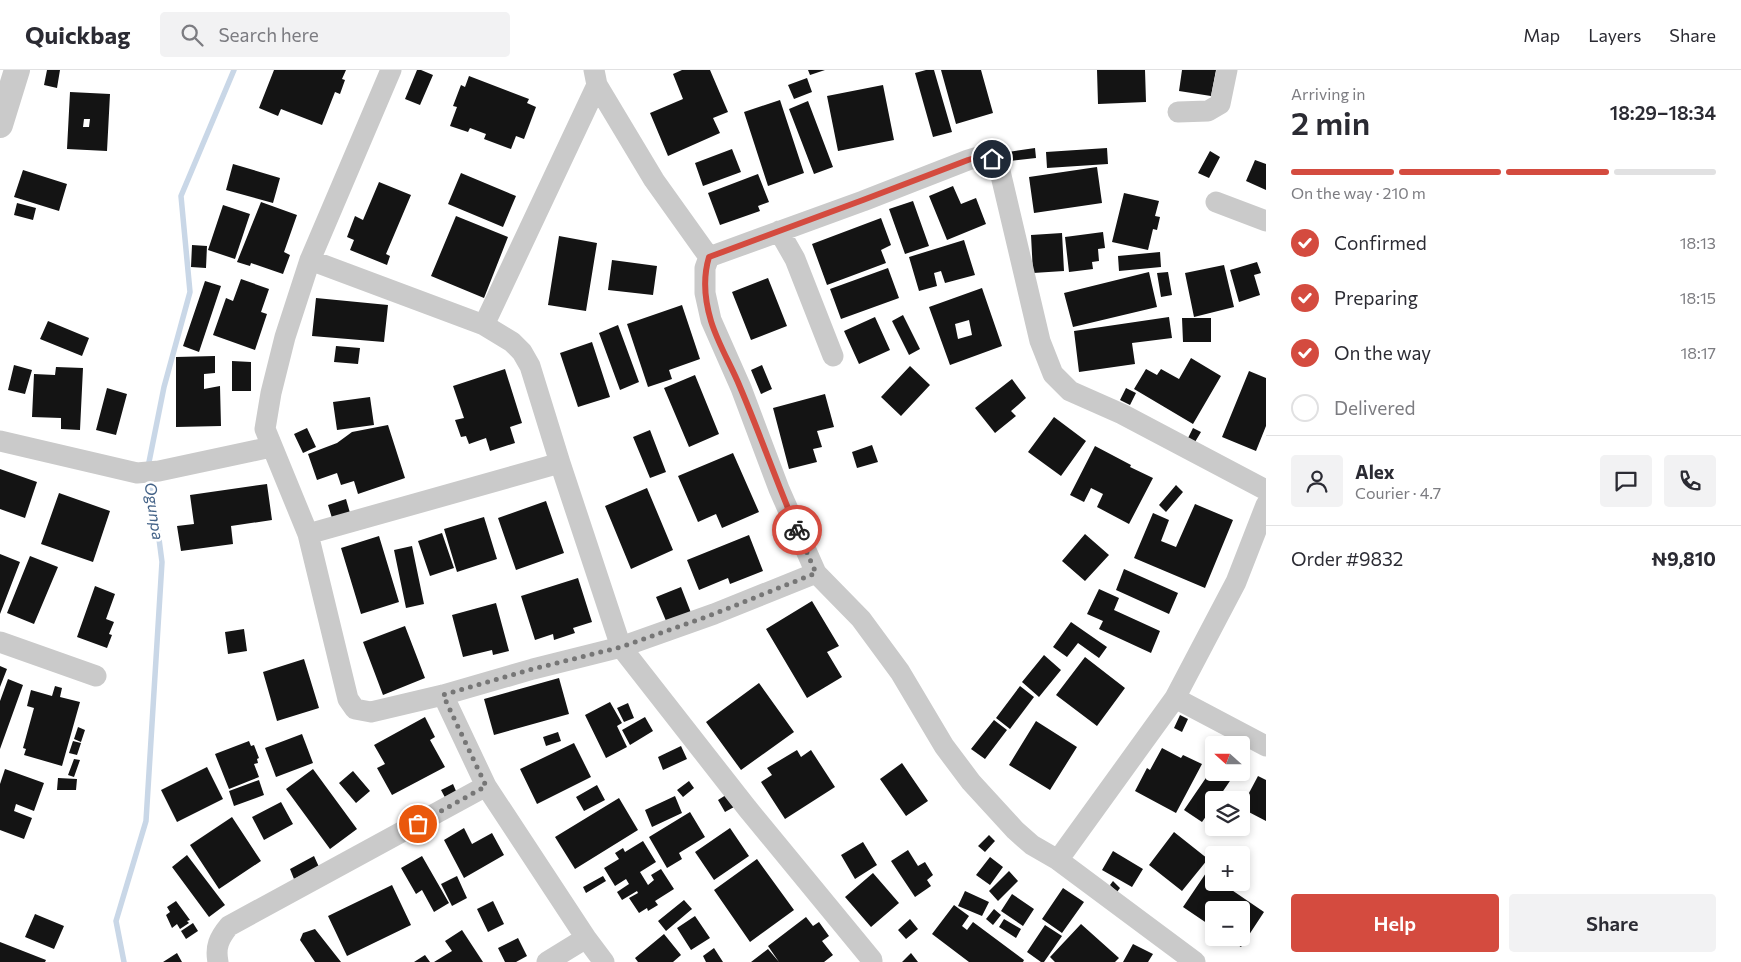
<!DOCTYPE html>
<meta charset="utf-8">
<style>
:root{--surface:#fff;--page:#f2f2f3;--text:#2b2b33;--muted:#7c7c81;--line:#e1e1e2;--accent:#d44b3f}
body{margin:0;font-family:Commissioner,sans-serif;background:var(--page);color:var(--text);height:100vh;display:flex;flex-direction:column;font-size:19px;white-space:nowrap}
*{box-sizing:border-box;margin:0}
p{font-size:16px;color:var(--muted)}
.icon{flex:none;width:28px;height:28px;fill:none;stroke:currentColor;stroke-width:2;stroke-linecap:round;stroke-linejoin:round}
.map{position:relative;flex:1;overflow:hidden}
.panel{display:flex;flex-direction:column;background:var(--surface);width:475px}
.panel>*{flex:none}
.needle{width:32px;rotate:291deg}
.buttons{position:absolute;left:1205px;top:666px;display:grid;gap:10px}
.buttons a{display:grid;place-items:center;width:45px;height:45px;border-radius:5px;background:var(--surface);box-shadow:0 2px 8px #0003;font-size:25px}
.pin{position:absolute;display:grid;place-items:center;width:42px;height:42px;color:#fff;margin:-21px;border:2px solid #fff;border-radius:50%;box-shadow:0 1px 5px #0007}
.courier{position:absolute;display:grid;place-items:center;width:50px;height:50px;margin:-25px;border:4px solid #d44b3f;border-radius:50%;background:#fff;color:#222;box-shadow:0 1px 6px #0007}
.summary em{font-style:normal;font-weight:600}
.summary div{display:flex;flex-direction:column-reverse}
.summary{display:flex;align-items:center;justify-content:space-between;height:85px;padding:0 25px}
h1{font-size:32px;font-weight:600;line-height:38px}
.bar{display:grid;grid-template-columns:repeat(4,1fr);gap:8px 5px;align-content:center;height:60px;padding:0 25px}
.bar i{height:6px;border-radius:4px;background:var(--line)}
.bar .selected{background:var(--accent)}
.bar p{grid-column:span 4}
.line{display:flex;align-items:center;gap:12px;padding:0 25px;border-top:1px solid var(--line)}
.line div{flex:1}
.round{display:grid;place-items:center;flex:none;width:52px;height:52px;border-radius:5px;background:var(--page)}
ol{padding:0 25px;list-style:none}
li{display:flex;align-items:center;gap:15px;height:55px}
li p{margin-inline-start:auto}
li .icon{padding:5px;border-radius:50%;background:var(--accent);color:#fff;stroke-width:4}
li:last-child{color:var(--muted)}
li i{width:28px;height:28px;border:2px solid var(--line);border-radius:50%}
.action{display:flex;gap:10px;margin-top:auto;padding:10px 25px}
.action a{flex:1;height:58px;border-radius:5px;background:var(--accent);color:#fff;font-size:20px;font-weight:600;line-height:58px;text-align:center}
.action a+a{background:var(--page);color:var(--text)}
header{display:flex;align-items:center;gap:30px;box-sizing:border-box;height:70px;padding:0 25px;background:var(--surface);border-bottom:1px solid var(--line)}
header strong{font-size:24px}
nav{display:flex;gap:28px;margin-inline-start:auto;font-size:18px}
.search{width:350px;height:45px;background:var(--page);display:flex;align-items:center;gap:12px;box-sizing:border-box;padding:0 18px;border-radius:5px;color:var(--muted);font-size:19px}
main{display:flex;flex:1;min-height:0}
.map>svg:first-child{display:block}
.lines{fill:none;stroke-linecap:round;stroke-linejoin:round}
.stream{stroke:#c9d7e7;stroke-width:5.5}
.building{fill:#141414;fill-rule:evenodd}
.minor{stroke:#cacaca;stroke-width:21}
.tertiary{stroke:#cacaca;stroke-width:26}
.done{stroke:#767676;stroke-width:5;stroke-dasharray:0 9}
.route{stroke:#d44b3f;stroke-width:6}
.labels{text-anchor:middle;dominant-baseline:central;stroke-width:5;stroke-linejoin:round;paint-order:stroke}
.water-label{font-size:16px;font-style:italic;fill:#436287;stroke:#fff}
</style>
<header>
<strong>Quickbag</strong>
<div class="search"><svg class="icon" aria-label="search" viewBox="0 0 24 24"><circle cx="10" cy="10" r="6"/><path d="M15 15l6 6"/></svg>Search here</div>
<nav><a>Map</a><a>Layers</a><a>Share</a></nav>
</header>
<main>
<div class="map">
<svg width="1266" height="892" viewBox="0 0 1266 892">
<rect width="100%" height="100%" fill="#fff"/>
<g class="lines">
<path class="stream" d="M 124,892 L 116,851 L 146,751 L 162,492 L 149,392 L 164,317 L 190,222 L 181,126 L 234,0"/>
</g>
<path class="building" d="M 47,0 L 60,0 L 57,18 L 44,15 Z
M 274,0 L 346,0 L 342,9 L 345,10 L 340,24 L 335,22 L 322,55 L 281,39 L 278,46 L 259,38 Z
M 417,0 L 421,0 L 433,5 L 420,35 L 405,29 Z
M 682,0 L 710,0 L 728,42 L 713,48 L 720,63 L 668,86 L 650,43 L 683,29 L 673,4 Z
M 808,0 L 825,0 L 810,5 Z
M 926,0 L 934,0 L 952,62 L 933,67 L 915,3 Z
M 941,0 L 981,0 L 993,43 L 956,54 Z
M 1097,0 L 1145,0 L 1146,32 L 1098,34 Z
M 1182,0 L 1216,0 L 1211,26 L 1179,21 Z
M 469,6 L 529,29 L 527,33 L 536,37 L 524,69 L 516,66 L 511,79 L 484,69 L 486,64 L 470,58 L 468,62 L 450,56 L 457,37 L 453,36 L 461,15 L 465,17 Z
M 807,8 L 812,22 L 794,29 L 788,15 Z
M 883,15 L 894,70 L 838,81 L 827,26 Z
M 70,22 L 110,24 L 107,81 L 67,79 ZM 84,49 L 90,49 L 89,57 L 83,57 Z
M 780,30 L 804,103 L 768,116 L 744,42 Z
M 808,31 L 833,97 L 814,104 L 789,39 Z
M 1035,78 L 1036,88 L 1010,91 L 1008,82 Z
M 1107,78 L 1108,94 L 1047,98 L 1046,82 Z
M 732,79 L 741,102 L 703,116 L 695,93 Z
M 1210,81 L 1220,87 L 1209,108 L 1198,103 Z
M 1255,90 L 1266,94 L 1266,120 L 1246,111 Z
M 233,94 L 280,108 L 273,133 L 226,120 Z
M 1097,97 L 1102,133 L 1034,143 L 1029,107 Z
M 23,100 L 67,114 L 59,141 L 14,127 Z
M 461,103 L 516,126 L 503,157 L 448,134 Z
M 758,104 L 769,132 L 758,136 L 760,141 L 720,155 L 708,123 Z
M 379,112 L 411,125 L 386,184 L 390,186 L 387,195 L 350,180 L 354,170 L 347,167 L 355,146 L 363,150 Z
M 953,116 L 961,134 L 976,128 L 986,154 L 947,170 L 929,126 Z
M 1124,123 L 1159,131 L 1155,146 L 1160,147 L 1157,160 L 1153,159 L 1148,180 L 1112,172 Z
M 913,131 L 929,176 L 905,184 L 889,139 Z
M 261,132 L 297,145 L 284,182 L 290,185 L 283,204 L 251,193 L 250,196 L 237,192 Z
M 17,133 L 36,138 L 33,150 L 14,145 Z
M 223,135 L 250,144 L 235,189 L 208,180 Z
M 456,146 L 508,167 L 484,228 L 431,206 Z
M 881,148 L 891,175 L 881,180 L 886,193 L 827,215 L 812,174 Z
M 1103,162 L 1105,178 L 1098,179 L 1099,191 L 1092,192 L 1093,199 L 1069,202 L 1065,167 Z
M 1062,163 L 1064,201 L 1033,203 L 1031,165 Z
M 559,166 L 597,173 L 586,241 L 548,235 Z
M 964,170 L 975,205 L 945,213 L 941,201 L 934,203 L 937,216 L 919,221 L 909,187 Z
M 192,175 L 207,176 L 206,198 L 191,197 Z
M 1160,182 L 1161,197 L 1119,201 L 1118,186 Z
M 612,190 L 657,196 L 653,225 L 608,220 Z
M 1257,192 L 1261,203 L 1254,205 L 1260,225 L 1239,232 L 1230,200 Z
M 1224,195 L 1234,237 L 1194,247 L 1185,203 Z
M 888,198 L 899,228 L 841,249 L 830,219 Z
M 1149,202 L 1157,237 L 1073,257 L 1064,223 Z
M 1168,202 L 1172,225 L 1161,227 L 1157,203 Z
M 768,208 L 787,256 L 751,270 L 732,222 Z
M 241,209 L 269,219 L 261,242 L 267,244 L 255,280 L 213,265 L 226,228 L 233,231 Z
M 205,211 L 221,216 L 199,282 L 183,276 Z
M 982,218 L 1002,276 L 950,295 L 929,237 ZM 969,250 L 972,265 L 958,269 L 955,254 Z
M 316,228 L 388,235 L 384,272 L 312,266 Z
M 682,235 L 700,289 L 669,300 L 672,309 L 648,317 L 627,254 Z
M 903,245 L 920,279 L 909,285 L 892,251 Z
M 875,247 L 890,280 L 859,294 L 844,261 Z
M 1169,247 L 1172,268 L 1132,273 L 1135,294 L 1079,302 L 1074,261 Z
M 1182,248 L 1211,248 L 1211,272 L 1183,272 Z
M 48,251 L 89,268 L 82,286 L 40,269 Z
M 618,255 L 639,312 L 620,320 L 599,263 Z
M 592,272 L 610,327 L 578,337 L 560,283 Z
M 336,276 L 360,278 L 358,294 L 334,292 Z
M 215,286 L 215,303 L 204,304 L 204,319 L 220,316 L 221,356 L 176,357 L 176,287 Z
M 1191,288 L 1221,306 L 1193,354 L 1134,319 L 1146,299 L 1157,305 L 1161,299 L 1179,309 Z
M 232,291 L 251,292 L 251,321 L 232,321 Z
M 14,295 L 32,300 L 25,324 L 8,320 Z
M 762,295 L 772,319 L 761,324 L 751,300 Z
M 910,296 L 930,315 L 901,346 L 881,327 Z
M 56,297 L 83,298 L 80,360 L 61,359 L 61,348 L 32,347 L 34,304 L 55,305 Z
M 505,299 L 522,353 L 510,357 L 515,373 L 490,381 L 486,368 L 469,374 L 466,366 L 461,367 L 455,350 L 464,348 L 453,316 Z
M 1249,301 L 1266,308 L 1266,356 L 1256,381 L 1222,367 Z
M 695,305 L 719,364 L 689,377 L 664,318 Z
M 1012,309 L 1026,328 L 1011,341 L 1016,346 L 995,363 L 975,338 Z
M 107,318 L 127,324 L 116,365 L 96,360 Z
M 1126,318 L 1136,323 L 1130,335 L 1120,330 Z
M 825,324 L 834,357 L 817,361 L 822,377 L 813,379 L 817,392 L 789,399 L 773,338 Z
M 370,327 L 374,355 L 337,360 L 333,332 Z
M 1054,347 L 1086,371 L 1061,406 L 1028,382 Z
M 388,355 L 405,408 L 358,424 L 354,411 L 341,415 L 337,403 L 317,410 L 308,384 L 337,373 L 352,362 Z
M 307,358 L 316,377 L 303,383 L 294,364 Z
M 1193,358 L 1201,362 L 1195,372 L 1188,368 Z
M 650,360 L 666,402 L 650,408 L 633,367 Z
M 872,375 L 878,392 L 857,398 L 852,382 Z
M 1095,376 L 1131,395 L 1130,397 L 1153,408 L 1129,454 L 1097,437 L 1103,424 L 1091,418 L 1084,432 L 1070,425 Z
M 733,383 L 759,442 L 722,458 L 716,444 L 698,452 L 678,406 Z
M 0,399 L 37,412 L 25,448 L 0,439 Z
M 267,414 L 272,450 L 231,456 L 233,474 L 181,481 L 177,456 L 194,454 L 190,425 Z
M 1176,415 L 1183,422 L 1166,442 L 1159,435 Z
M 647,418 L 673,480 L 631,499 L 605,436 Z
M 59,423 L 110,441 L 93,492 L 41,474 Z
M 346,429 L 350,443 L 332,448 L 328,435 Z
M 546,431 L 564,483 L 516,500 L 498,448 Z
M 1195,434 L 1233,450 L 1205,518 L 1134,488 L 1153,443 L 1169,450 L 1161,471 L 1176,477 Z
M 484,447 L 497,489 L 457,502 L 444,459 Z
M 442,463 L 454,498 L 430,506 L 418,471 Z
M 1085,464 L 1109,485 L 1085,511 L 1062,491 Z
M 749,465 L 763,501 L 730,514 L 728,508 L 699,520 L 687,490 Z
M 379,466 L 399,532 L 361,544 L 341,478 Z
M 412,476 L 424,534 L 406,538 L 394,480 Z
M 0,484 L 20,492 L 0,544 Z
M 30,486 L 58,497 L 34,554 L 7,543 Z
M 1124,499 L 1178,523 L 1169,544 L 1116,520 Z
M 578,508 L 592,552 L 573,558 L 575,563 L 554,570 L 553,564 L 535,570 L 521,526 Z
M 95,516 L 115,524 L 106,549 L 114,552 L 109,564 L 112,565 L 107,578 L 77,567 Z
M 681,517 L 693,548 L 669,558 L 656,527 Z
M 1099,519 L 1119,528 L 1114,540 L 1160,561 L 1151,583 L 1099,559 L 1103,551 L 1087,544 Z
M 812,531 L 839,576 L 827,582 L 842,607 L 807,628 L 766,559 Z
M 496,533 L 509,581 L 493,585 L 492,580 L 463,587 L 452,545 Z
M 1071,552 L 1107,577 L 1099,588 L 1078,573 L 1067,587 L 1053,577 Z
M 405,556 L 425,608 L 383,625 L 363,572 Z
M 244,559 L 247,581 L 228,584 L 225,562 Z
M 1044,585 L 1061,600 L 1039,627 L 1022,612 Z
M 1085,587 L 1125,618 L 1097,656 L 1056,625 Z
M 304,589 L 319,638 L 277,651 L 263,602 Z
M 0,596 L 7,599 L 0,617 Z
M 559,608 L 569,644 L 494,665 L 484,629 Z
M 8,609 L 23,615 L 0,679 L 0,631 Z
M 759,613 L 794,662 L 741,700 L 706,652 Z
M 55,616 L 62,618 L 60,627 L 80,632 L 62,696 L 24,685 L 26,679 L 23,678 L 34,638 L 27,636 L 31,620 L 52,626 Z
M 1020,616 L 1034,627 L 1010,659 L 996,648 Z
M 610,632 L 622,653 L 617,656 L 627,677 L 606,688 L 585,645 Z
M 628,633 L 634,648 L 624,652 L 617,638 Z
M 1180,645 L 1188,649 L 1182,662 L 1174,658 Z
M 425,647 L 435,667 L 430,670 L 445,697 L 392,725 L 377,698 L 385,694 L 374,675 Z
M 645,647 L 653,661 L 630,675 L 622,660 Z
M 994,650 L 1007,660 L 985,689 L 971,679 Z
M 1036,651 L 1077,677 L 1050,720 L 1009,695 Z
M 78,657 L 85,660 L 81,672 L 74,669 Z
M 558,662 L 561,671 L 546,676 L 543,667 Z
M 302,664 L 313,693 L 276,707 L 265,678 Z
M 73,671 L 81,673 L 77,685 L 69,683 Z
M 249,671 L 251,676 L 254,675 L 259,688 L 257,689 L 258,693 L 254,694 L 259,707 L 229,719 L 215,684 Z
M 574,673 L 591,707 L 537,734 L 520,699 Z
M 681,676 L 687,689 L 663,700 L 658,687 Z
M 1162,678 L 1181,688 L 1183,685 L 1202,694 L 1176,743 L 1135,721 L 1147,698 L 1150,700 Z
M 797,680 L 801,687 L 811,680 L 835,717 L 785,749 L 761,712 L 772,705 L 767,698 Z
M 74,689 L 80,690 L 74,707 L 68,705 Z
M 902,693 L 928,731 L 906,746 L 880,709 Z
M 1214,696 L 1214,702 L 1236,702 L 1217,730 L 1214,730 L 1214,735 L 1202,752 L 1184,740 Z
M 207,697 L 223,729 L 177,752 L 161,720 Z
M 5,699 L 44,713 L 34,741 L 16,734 L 14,741 L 32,748 L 24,769 L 0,760 L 0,714 Z
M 313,699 L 357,759 L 330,779 L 286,719 Z
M 353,701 L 370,721 L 356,733 L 339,713 Z
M 1258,706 L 1266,710 L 1266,751 L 1241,738 Z
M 58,708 L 77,709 L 76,720 L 57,720 Z
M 259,710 L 264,725 L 234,736 L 229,721 Z
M 689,711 L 694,718 L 683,727 L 677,720 Z
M 453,714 L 459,728 L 448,733 L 441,720 Z
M 597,715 L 605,730 L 584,741 L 576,727 Z
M 726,725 L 734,737 L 725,742 L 718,730 Z
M 675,726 L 682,743 L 652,757 L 645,740 Z
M 619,728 L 638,760 L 575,799 L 555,767 Z
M 281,732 L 293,754 L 264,770 L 252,747 Z
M 690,742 L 705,767 L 679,783 L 682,789 L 667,798 L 649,767 Z
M 232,747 L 261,791 L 219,819 L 190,775 Z
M 464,758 L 472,774 L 492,763 L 504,785 L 464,808 L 444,770 Z
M 730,758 L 749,786 L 714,810 L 695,782 Z
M 1174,762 L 1208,789 L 1182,821 L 1149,795 Z
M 989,765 L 995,771 L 985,782 L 978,776 Z
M 643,771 L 656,792 L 640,802 L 648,815 L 654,810 L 651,805 L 661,799 L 674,819 L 655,831 L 658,835 L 648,841 L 647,838 L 639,843 L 629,828 L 638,823 L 637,821 L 622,830 L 617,822 L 629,814 L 626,809 L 615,816 L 604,798 L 619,789 L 615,783 L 623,778 L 625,782 Z
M 863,772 L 877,795 L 855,809 L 841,785 Z
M 908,780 L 918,796 L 925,792 L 933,805 L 927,810 L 931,816 L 915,827 L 891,791 Z
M 1113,781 L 1143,799 L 1132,817 L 1102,800 Z
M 187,785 L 225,835 L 209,847 L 172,797 Z
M 314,786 L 319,797 L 294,809 L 290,799 Z
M 422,786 L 449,833 L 434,842 L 422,820 L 416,824 L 401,798 Z
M 990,787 L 1003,797 L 990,815 L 976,805 Z
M 757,789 L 794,840 L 750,872 L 714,820 Z
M 1009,801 L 1018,811 L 998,831 L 989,821 Z
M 873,803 L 899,833 L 871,857 L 845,827 Z
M 1206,803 L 1214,808 L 1214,812 L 1220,812 L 1264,842 L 1241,877 L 1227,868 L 1241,868 L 1241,840 L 1214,840 L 1214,858 L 1183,837 Z
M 457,806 L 467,828 L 452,836 L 441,814 Z
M 603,806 L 606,811 L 586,823 L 583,817 Z
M 1113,811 L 1120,818 L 1117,822 L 1110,815 Z
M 392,815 L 411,855 L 347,886 L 328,846 Z
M 1063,818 L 1084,832 L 1062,863 L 1042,849 Z
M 965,821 L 989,832 L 982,846 L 958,836 Z
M 1012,824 L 1034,839 L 1023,856 L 1001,841 Z
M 684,830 L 692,839 L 666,861 L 658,851 Z
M 176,831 L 190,850 L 187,851 L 189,853 L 180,859 L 177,854 L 172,858 L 166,845 L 170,842 L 167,837 Z
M 493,831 L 504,854 L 488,862 L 477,839 Z
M 954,835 L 969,846 L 962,856 L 967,860 L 973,852 L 1024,890 L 1023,892 L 969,892 L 932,864 Z
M 994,839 L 1001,845 L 993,855 L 986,849 Z
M 35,844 L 64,856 L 54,879 L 25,867 Z
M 695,846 L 710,868 L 691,880 L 677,858 Z
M 806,847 L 813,856 L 819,852 L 829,866 L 822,871 L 833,885 L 824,892 L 779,892 L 768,876 Z
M 910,849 L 918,859 L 906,869 L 898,860 Z
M 1004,849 L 1021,859 L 1016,868 L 999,857 Z
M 193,853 L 198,861 L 186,869 L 181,861 Z
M 1081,854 L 1119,888 L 1115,892 L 1055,892 L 1050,887 Z
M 1045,855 L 1062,866 L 1044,892 L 1041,892 L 1027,882 Z
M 315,859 L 341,892 L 315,892 L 300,870 L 303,863 Z
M 462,860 L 483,892 L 434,892 L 452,881 L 445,871 Z
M 664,864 L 681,885 L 673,892 L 638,892 L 635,888 Z
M 518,868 L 527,886 L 516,892 L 505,892 L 498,878 Z
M 0,872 L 46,890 L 45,892 L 0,892 Z
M 1133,874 L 1153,884 L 1148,892 L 1123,892 Z
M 714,878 L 723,892 L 706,892 L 703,886 Z
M 768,879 L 779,892 L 751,892 Z
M 177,883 L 182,892 L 163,892 Z
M 911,883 L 918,892 L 902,892 Z
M 425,885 L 430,892 L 414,892 Z"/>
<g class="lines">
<path class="minor" d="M 391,0 L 310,190 L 285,267 L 271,323 L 265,359 L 308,464 L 348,629 L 355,639 L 371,642 L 443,625 L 533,599 L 621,577 L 714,544 L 816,503
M 594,0 L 597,15 L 654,110 L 709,187 L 705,198 L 705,223 L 711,250 L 741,318 L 779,419 L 816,503 L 861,549 L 900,602 L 944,676 L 971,712 L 1015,760 L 1032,775 L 1058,790 L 1195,892
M 1178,42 L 1208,41 L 1220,34 L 1227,0
M 1216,132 L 1266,151
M 779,161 L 795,189 L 833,286
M 709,187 L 863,131 L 968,90 L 978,87 L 992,89 L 999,97 L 1040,271 L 1053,304 L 1070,321 L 1122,344 L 1266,420
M 310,190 L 484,255 L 512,272 L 522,282 L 530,296 L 560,393 L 621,577 L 747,738 L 872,890 L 872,892
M 484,255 L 597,15
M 0,371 L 137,403 L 159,401 L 271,377
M 308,464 L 560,393
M 0,572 L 96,606
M 443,625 L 486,716 L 586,868 L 604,892
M 1175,628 L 1266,676
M 1058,790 L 1175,628 L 1236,512 L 1266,435
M 218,892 C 215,877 219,868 229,856 L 486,716
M 547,892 L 586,868"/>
<path class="tertiary" d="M 0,55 L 17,0"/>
</g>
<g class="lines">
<path class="done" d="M 418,754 L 486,716 L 443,625 L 533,599 L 621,577 L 714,544 L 816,503 L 797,460"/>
<path class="route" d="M 797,460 C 777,413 760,364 740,317 C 731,295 718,274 711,251 C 705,231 703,207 709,187 L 863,130 L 968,90 L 978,87 L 992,89"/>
</g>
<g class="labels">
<g class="water-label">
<text transform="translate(155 441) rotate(82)">Ogunpa</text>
</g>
</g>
</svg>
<div class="buttons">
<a><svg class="needle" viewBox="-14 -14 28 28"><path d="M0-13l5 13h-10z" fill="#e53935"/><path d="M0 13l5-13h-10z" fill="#7c7c81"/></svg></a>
<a><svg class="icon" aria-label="layers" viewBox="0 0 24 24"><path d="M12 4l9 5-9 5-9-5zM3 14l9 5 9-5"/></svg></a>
<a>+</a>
<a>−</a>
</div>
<div class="pin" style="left:418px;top:754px;background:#ea580c"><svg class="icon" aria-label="bag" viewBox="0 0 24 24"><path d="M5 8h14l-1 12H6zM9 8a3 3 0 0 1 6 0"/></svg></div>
<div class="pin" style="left:992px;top:89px;background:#1f2937"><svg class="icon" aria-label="home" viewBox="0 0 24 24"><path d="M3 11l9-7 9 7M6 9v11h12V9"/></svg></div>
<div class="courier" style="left:797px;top:460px"><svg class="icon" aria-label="bike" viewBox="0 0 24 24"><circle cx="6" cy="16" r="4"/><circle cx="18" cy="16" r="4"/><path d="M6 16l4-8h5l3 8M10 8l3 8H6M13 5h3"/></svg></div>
</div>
<section class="panel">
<div class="summary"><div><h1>2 min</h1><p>Arriving in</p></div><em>18:29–18:34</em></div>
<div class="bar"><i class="selected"></i><i class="selected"></i><i class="selected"></i><i></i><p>On the way · 210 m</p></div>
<ol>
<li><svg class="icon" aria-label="check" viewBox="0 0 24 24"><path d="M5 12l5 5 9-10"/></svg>Confirmed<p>18:13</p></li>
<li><svg class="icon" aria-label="check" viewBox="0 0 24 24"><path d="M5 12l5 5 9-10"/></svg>Preparing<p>18:15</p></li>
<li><svg class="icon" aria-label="check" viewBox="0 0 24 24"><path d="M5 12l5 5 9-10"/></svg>On the way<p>18:17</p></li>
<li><i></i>Delivered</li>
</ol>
<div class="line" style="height:90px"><a class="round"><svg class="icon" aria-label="person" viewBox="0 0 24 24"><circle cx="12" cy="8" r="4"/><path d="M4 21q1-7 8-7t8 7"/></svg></a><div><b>Alex</b><p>Courier · 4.7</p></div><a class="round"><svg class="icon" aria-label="chat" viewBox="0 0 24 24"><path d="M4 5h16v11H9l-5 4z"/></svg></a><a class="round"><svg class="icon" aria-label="phone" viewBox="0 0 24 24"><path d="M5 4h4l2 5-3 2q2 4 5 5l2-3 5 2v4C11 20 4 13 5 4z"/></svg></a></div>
<div class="line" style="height:65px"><div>Order #9832</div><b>₦9,810</b></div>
<div class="action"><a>Help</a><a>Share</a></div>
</section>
</main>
